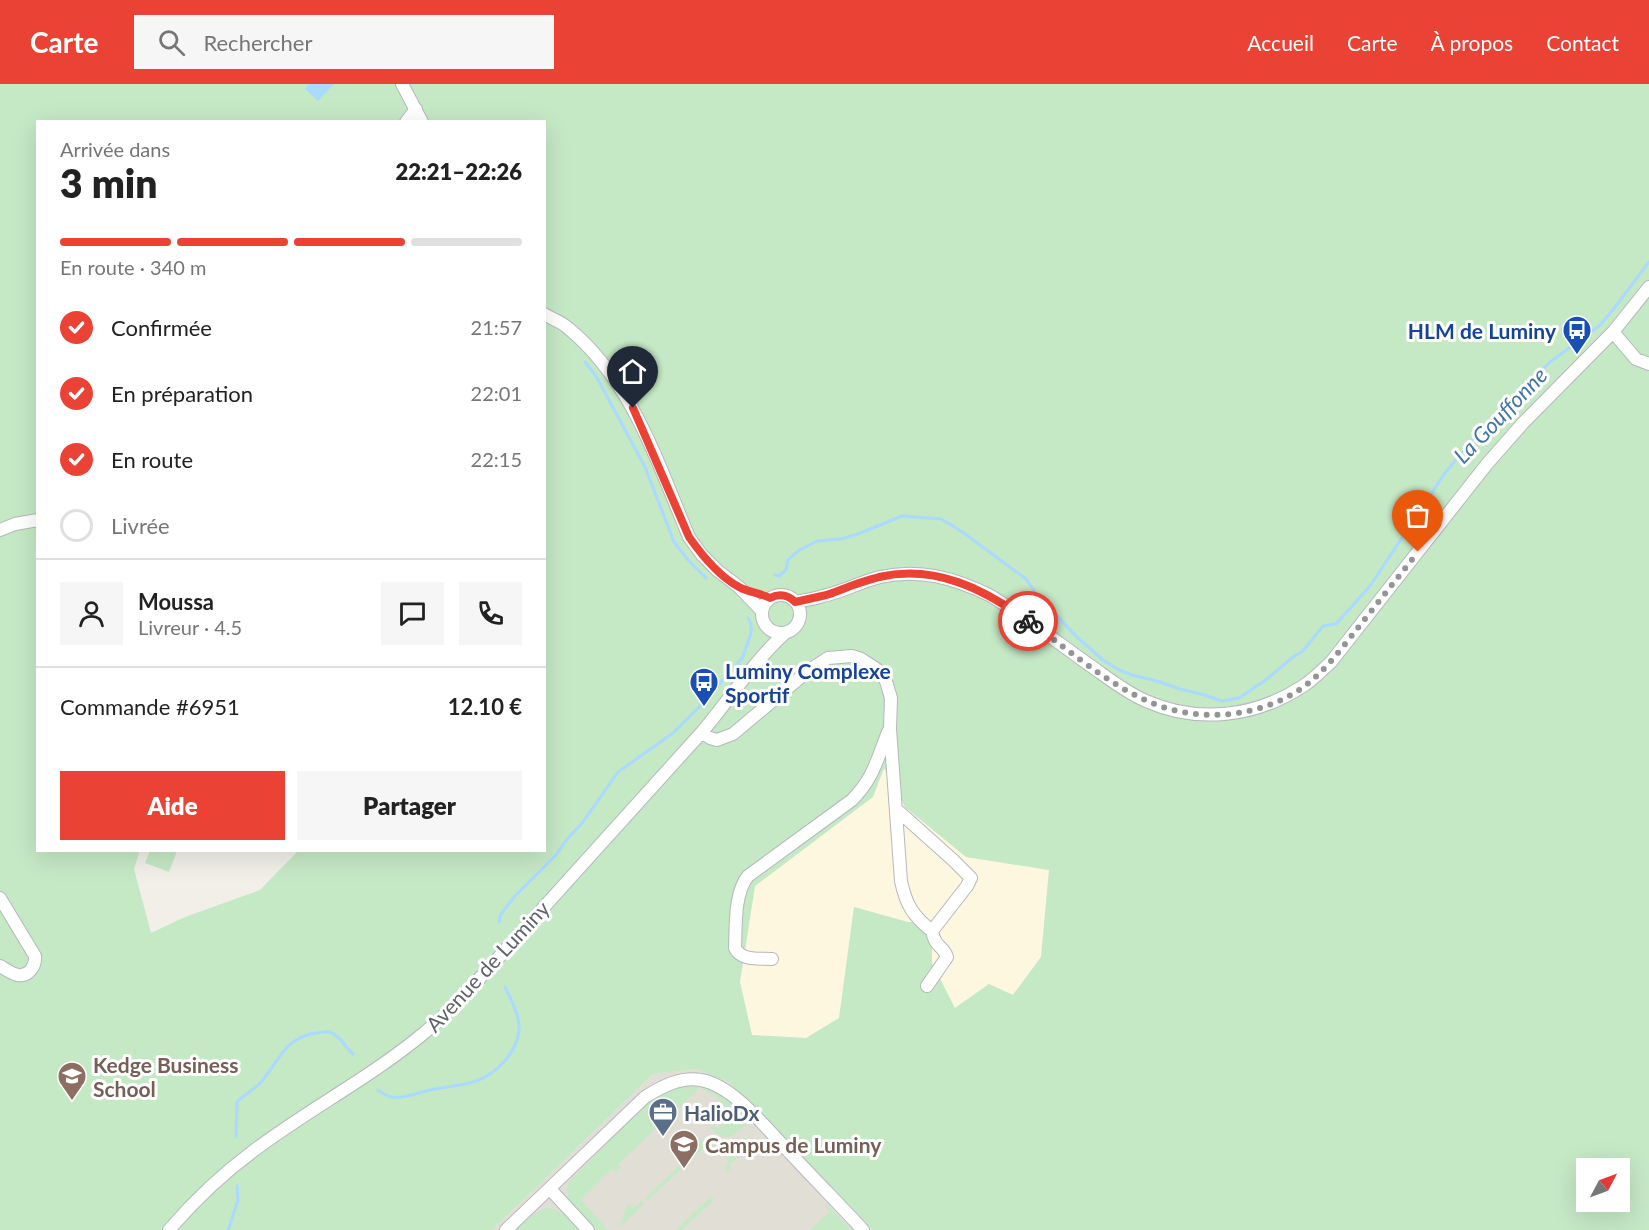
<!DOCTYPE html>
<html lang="fr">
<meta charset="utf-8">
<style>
:root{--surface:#fff;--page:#f6f6f6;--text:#222;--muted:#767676;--line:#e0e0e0;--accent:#ea4335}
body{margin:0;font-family:Lato,sans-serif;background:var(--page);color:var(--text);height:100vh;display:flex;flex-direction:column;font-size:22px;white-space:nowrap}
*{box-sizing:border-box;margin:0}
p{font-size:20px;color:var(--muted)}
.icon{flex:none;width:33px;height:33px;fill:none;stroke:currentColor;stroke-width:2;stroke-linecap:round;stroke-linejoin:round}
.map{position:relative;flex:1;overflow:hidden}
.details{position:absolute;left:36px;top:36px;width:510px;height:732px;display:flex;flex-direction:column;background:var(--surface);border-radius:0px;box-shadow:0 6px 24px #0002}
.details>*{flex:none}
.needle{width:39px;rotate:49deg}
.controls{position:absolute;left:1576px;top:1074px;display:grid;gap:12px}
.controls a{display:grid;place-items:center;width:54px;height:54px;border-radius:0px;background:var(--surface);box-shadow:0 6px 24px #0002;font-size:30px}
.pin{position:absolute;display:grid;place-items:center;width:51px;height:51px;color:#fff;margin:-62px -26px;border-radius:50% 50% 50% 0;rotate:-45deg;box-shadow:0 0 6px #0007}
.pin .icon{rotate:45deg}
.courier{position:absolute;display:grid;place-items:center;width:60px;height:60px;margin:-30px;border:4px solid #ea4335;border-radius:50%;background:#fff;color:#222;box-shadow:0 2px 8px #0007}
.summary em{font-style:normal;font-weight:800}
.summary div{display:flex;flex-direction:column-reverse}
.summary{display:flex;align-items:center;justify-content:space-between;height:102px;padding:0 24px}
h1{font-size:39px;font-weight:800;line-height:45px}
.bar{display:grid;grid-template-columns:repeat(4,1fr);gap:9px 6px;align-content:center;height:72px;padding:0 24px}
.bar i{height:8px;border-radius:4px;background:var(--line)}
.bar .selected{background:var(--accent)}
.bar p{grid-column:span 4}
.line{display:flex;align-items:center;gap:15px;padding:0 24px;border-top:2px solid var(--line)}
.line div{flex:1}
.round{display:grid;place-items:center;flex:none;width:63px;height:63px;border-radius:0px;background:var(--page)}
ol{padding:0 24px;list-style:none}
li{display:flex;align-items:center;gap:18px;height:66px}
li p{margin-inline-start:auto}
li .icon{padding:6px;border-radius:50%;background:var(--accent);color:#fff;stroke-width:4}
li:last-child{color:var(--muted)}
li i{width:33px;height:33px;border:3px solid var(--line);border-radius:50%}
.cta{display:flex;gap:12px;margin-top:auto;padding:12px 24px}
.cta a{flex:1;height:69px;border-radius:0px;background:var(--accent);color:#fff;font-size:24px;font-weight:800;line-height:69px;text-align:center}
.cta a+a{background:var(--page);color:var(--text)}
header{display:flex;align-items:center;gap:36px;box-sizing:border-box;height:84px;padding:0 30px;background:var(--accent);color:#fff}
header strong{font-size:28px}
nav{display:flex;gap:33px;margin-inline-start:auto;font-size:21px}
.search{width:420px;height:54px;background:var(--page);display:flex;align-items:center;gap:15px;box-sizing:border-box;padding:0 21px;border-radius:0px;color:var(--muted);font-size:22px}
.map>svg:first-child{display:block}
.commercial{fill:#fef7e0}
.education{fill:#e1ded6}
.green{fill:#c5e8c5;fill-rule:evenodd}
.water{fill:#aadaff}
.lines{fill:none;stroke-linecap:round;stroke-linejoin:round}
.stream{stroke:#aadaff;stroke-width:3}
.minor-casing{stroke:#b5b8bc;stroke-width:14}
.minor{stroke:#fff;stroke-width:12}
.done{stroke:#929495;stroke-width:6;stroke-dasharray:0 10.8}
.route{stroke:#ea4335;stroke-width:8}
.labels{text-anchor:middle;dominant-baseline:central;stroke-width:6;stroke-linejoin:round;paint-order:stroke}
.transit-label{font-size:21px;font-weight:bold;fill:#164399;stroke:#fff;text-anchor:end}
.street-label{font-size:21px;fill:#5f6368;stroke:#fff}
.education-label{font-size:21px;font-weight:bold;fill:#785e54;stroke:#fff;text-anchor:start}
.service-label{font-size:21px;font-weight:bold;fill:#4e5e75;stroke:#fff;text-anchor:start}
.water-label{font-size:22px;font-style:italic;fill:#4174aa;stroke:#fff}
</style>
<header>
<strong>Carte</strong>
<div class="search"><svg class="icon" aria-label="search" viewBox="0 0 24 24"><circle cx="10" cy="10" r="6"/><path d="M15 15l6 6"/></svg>Rechercher</div>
<nav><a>Accueil</a><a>Carte</a><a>À propos</a><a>Contact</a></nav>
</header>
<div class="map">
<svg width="1649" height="1146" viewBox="0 0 1649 1146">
<rect width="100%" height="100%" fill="#f1efe8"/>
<path class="commercial" d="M 885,683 L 905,723 L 966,773 L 1049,786 L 1041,873 L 1012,911 L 989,900 L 954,924 L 932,879 L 932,838 L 908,838 L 854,823 L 839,934 L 806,954 L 752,951 L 740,898 L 755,802 L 872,713 Z"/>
<path class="education" d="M 696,985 L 728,998 L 872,1146 L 492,1146 L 653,990 Z"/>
<path class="green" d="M 0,0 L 1649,0 L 1649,1146 L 872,1146 L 728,998 L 696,985 L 653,990 L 492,1146 L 0,1146 ZM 38,38 L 544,38 L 544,766 L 298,767 L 260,806 L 185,833 L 151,849 L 134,785 L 140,766 L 38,766 ZM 884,684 L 905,723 L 966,773 L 1049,786 L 1041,873 L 1013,911 L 989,900 L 955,924 L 932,879 L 932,838 L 908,838 L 854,823 L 839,934 L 806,954 L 752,951 L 740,898 L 755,802 L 873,713 ZM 1587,1084 L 1620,1084 L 1620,1118 L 1587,1118 Z
M 150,767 L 177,767 L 169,788 L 145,779 Z
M 688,1000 C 716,1002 730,1017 750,1036 C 737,1049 727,1062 711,1044 L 713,1040 L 718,1045 L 732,1032 L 733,1029 L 714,1011 L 700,1004 L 618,1080 L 620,1084 L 616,1088 L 612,1085 L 581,1116 L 608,1146 L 594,1146 C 581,1132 562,1118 569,1098 L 643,1023 L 658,1011 L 675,1004 Z
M 746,1053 L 753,1060 L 760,1054 L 767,1061 L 764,1063 L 760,1059 L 755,1064 L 751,1061 L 729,1081 L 731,1084 L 727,1088 L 725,1086 L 730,1068 Z
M 701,1056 L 707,1057 L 714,1062 L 713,1064 L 708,1060 L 647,1117 L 645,1114 L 697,1065 L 692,1059 Z
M 711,1112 L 714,1115 L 713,1117 L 682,1146 L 676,1146 Z
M 642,1117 L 644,1120 L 621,1142 L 620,1140 L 628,1119 L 633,1125 Z
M 825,1121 L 828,1121 L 851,1146 L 810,1146 L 829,1128 Z
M 545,1124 C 561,1124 569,1135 580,1146 L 515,1146 L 533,1131 Z"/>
<path class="water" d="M 309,0 L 334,0 L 318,17 L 305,5 Z"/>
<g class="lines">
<path class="stream" d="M 585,278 L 596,292 L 645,383 L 674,458 L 688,476 L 706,494
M 775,491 L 779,492 L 786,486 L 788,476 L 798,467 L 817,457 L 841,455 L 858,450 L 902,432 L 941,435 L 961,447 L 1026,495 L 1037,511 L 1078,554 L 1103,576 L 1119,586 L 1132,591 L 1157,597 L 1180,605 L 1201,610 L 1222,617 L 1239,614 L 1267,595 L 1293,573 L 1303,567 L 1323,542 L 1336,540 L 1370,502 L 1445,389 L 1475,353 L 1550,278 L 1599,242 L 1612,227 L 1649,178
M 499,838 L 501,830 L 515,812 L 556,771 L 567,755 L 583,738 L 618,688 L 673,649 L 702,620 L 743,573 L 751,549 L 751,540 L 748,534
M 378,1006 C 396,1022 414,1008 435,1005 C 449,1002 462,1002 476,997 C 496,990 517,969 519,946 C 520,931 511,916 505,903
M 236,1053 L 237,1018 C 245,1010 255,1005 262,997 C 279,976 286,953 316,949 C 320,949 325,947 329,948 C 339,950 346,964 353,970
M 228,1146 L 238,1116 L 237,1102"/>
<g class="minor-casing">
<path id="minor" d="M 402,0 L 422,38
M 406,38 L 416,25
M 544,230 C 552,235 562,238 568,244 C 632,296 658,380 689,453 L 702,471 L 718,487 L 739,503 L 762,527
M 1613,248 L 1636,275 L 1649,280
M 0,446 L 15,440 L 38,436
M762 530a19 19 0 1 1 38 0a19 19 0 1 1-38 0Z
M 796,518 C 805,516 814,515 823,512 C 842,508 860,498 880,493 C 919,484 955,494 991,512 C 1025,533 1056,557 1088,580 C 1107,593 1125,608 1146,617 C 1198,640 1256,633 1303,602 C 1313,596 1322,586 1331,578 L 1487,380 L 1523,339 L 1613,248 L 1649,203
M 702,648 L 710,654 L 717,656 L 733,650 L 808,587 L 828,574 L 852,572 L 861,575 L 878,586 L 885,594 L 891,614 L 890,645 L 901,797 C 906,821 913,832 932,847
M 896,725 L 953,776 L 971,794 L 967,802 L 932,847 C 935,864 944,862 947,873 L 927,902
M 0,814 L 35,872 C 36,881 29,893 18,891 C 12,890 5,885 0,882
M 772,875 C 759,874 741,877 735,864 C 736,842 734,809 748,792 L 852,716 C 873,695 877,676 888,648
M 550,1105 L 588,1146
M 169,1146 C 194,1117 221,1091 252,1068 C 307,1026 370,994 424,949 C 440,936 455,920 470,905 L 702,648 C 730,615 753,578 785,549
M 506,1146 L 645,1013 C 661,1003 681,992 701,996 C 735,1002 769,1048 793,1072 C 816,1097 840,1121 863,1146"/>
</g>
<use href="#minor" class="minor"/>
</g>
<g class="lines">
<path class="done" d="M 1028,537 C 1064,562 1105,598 1145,616 C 1196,640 1261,635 1306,601 C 1328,584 1344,561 1361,540 C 1380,516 1399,492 1418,468"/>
<path class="route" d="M 633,324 L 689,453 C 701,470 720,493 739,503 C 748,508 760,509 770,514 C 780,509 788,511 795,518 C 804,516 813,514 822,512 C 831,510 840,506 848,503 C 858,499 869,496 879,493 C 935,480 984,505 1028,537"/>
</g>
<defs>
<g id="bus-pin" transform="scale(1.5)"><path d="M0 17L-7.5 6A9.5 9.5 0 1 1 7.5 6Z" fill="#1a4fb4" stroke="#fff"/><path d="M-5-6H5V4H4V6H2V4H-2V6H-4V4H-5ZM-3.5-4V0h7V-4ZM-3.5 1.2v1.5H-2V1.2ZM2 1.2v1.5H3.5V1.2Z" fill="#fff"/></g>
<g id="university-pin" transform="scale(1.5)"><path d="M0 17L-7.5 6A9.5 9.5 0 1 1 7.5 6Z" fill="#8d6e63" stroke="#fff"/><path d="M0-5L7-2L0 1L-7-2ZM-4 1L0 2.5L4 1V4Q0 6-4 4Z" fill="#fff"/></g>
<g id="office-pin" transform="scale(1.5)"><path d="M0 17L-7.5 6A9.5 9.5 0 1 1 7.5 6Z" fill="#5c6f8a" stroke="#fff"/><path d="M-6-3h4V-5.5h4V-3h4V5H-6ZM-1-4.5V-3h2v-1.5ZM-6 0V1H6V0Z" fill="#fff"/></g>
</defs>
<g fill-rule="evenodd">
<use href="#bus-pin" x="1577" y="246"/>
<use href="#bus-pin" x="704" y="598"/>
<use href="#university-pin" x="72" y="992"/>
<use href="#office-pin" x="663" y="1028"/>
<use href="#university-pin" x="684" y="1060"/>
</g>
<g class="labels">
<g class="transit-label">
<text x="1556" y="246">HLM de Luminy</text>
<text x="725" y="586" text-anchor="start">Luminy Complexe<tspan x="725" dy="24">Sportif</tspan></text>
</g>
<g class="street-label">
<text transform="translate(487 882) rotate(-47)">Avenue de Luminy</text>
</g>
<g class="education-label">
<text x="93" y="980">Kedge Business<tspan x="93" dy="24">School</tspan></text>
<text x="705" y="1060">Campus de Luminy</text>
</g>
<g class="service-label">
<text x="684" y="1028">HalioDx</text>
</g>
<g class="water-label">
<text transform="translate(1500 331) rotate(-46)">La Gouffonne</text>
</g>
</g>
</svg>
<div class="controls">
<a><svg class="needle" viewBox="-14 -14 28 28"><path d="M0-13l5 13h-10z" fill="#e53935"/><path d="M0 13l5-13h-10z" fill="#767676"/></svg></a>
</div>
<div class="pin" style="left:1418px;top:468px;background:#ea580c"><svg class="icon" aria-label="bag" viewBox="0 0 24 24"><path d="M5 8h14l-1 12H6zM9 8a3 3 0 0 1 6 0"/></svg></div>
<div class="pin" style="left:633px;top:324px;background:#1f2937"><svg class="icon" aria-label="home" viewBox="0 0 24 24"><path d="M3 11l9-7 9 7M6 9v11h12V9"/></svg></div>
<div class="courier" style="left:1028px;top:537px"><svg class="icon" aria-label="bike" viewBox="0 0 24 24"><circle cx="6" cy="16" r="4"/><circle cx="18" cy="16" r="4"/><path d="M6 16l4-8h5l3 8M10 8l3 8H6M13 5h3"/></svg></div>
<section class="details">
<div class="summary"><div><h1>3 min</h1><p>Arrivée dans</p></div><em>22:21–22:26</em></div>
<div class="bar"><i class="selected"></i><i class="selected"></i><i class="selected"></i><i></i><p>En route · 340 m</p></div>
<ol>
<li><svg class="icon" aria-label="check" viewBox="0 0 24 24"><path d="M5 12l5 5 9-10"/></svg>Confirmée<p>21:57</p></li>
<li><svg class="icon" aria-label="check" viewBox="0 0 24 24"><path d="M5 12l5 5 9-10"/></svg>En préparation<p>22:01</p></li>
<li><svg class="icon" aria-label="check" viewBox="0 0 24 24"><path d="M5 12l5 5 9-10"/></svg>En route<p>22:15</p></li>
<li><i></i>Livrée</li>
</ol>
<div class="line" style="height:108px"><a class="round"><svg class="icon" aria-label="person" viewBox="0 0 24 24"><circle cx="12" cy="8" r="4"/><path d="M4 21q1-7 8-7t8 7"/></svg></a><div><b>Moussa</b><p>Livreur · 4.5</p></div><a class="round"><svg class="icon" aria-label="chat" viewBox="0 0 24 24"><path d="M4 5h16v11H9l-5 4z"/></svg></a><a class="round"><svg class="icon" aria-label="phone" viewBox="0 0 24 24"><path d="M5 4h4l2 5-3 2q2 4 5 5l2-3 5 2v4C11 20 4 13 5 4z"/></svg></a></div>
<div class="line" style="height:78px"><div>Commande #6951</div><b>12.10 €</b></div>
<div class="cta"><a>Aide</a><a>Partager</a></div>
</section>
</div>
